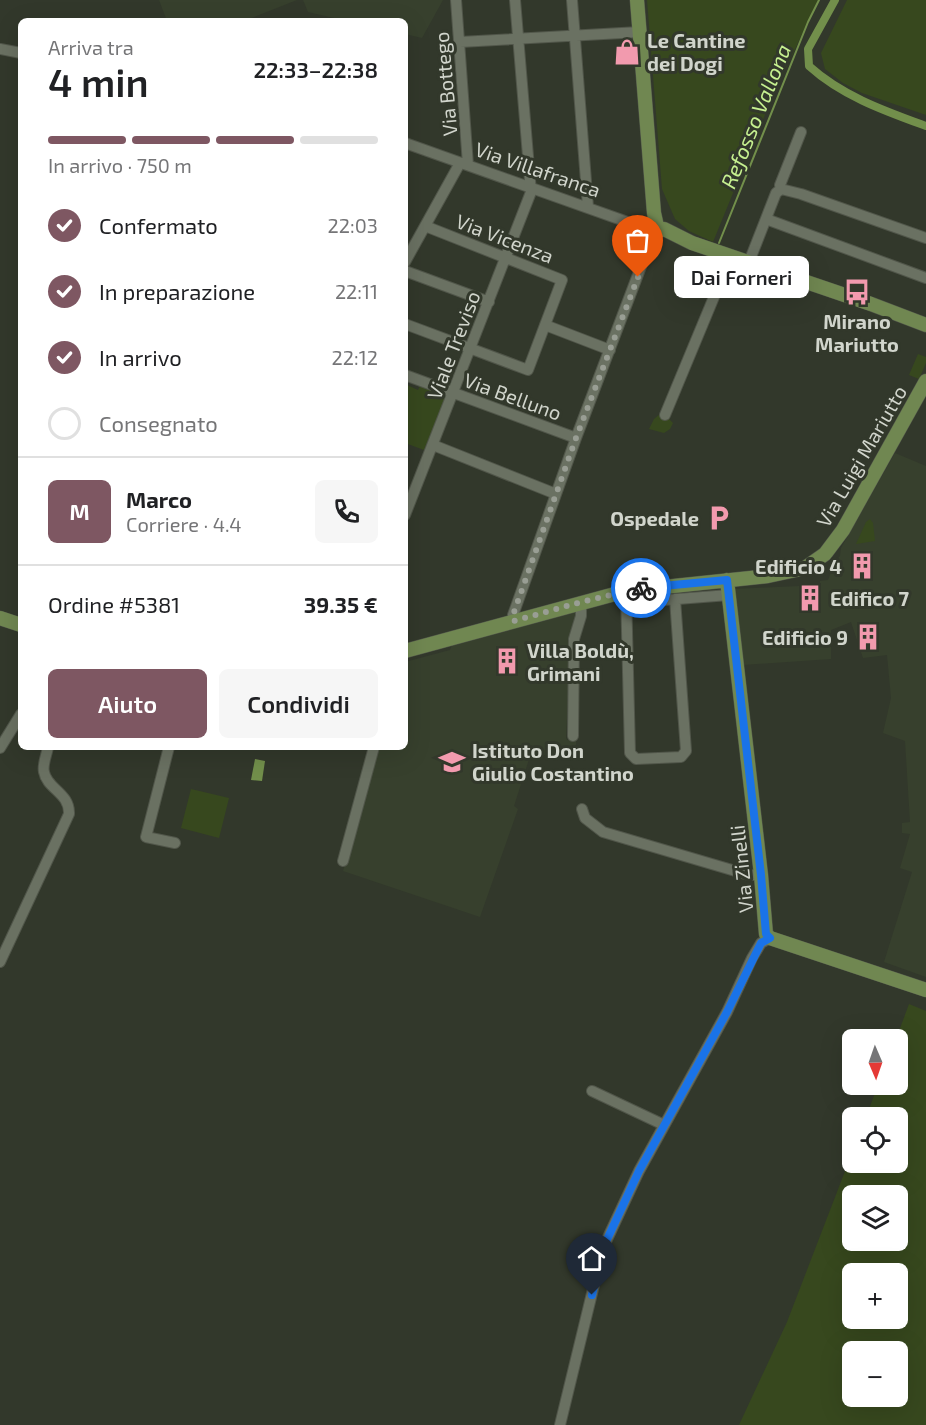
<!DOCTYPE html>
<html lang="it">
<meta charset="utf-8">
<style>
:root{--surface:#fff;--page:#f6f6f6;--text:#202124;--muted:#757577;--line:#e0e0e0;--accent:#7e5762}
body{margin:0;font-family:"Exo 2",sans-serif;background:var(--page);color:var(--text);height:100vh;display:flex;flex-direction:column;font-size:22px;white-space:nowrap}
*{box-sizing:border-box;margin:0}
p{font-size:20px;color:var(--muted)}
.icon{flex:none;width:33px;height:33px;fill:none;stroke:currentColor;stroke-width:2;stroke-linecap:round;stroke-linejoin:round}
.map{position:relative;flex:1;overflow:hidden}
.sheet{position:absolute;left:18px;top:18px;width:390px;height:732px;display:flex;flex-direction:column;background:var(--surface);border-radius:9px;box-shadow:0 6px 24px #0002}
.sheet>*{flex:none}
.needle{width:39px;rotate:178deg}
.controls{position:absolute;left:842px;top:1029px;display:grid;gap:12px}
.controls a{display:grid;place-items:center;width:66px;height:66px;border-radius:9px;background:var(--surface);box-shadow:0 6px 24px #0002;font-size:30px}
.pin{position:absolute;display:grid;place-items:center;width:51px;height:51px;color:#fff;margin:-62px -26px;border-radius:50% 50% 50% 0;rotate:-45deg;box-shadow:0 0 6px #0007}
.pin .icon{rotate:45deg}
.courier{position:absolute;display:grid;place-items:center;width:60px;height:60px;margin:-30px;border:4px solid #1a73e8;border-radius:50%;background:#fff;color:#222;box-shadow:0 2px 8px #0007}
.bubble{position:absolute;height:42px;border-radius:9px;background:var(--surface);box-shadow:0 6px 24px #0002;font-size:20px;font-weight:600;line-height:42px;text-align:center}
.head em{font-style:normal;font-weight:600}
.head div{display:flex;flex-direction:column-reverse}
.head{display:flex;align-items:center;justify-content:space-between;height:102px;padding:0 30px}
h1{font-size:39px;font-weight:600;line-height:45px}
.bar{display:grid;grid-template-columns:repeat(4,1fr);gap:9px 6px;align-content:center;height:72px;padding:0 30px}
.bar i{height:8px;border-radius:4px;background:var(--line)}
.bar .active{background:var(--accent)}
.bar p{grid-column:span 4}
.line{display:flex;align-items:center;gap:15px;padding:0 30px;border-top:2px solid var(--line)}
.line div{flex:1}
.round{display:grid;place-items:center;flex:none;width:63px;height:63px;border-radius:9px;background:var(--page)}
ol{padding:0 30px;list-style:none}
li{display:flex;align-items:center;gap:18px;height:66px}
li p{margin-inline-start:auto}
li .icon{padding:6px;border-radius:50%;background:var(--accent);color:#fff;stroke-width:4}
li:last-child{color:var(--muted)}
li i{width:33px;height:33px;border:3px solid var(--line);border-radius:50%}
.button{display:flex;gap:12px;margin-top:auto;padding:12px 30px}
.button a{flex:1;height:69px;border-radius:9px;background:var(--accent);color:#fff;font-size:24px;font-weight:600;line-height:69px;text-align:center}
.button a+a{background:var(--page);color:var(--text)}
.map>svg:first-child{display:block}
.built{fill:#37402d}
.green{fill:#37481e;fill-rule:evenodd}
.water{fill:#728f4b}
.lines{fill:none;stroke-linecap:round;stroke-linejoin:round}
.stream{stroke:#728f4b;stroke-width:2}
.canal{stroke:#728f4b;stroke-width:8}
.minor-casing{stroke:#51564a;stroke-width:12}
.major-casing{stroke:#51564a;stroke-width:15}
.minor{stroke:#6a7162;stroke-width:10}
.major{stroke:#708751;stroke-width:14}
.done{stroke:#999e94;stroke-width:6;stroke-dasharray:0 10.8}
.route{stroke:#1a73e8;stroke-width:8}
.labels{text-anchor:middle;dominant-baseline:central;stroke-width:6;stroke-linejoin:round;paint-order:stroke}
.poi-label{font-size:20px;font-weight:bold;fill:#d1d5cc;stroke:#32382b;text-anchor:start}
.street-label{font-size:20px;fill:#d1d5cc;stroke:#32382b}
.water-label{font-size:21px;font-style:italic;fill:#c6f090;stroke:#32382b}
</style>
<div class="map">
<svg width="926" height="1425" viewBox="0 0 926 1425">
<rect width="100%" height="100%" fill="#32382b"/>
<path class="built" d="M 159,0 L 297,0 L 249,19 L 249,21 L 167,21 Z
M 303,0 L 443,0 L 422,38 L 405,34 L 405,21 L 347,21 L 308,12 Z
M 895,453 L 926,466 L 926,977 L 884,962 L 912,872 L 900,868 L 910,834 L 902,833 L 902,823 L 910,822 L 905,741 L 883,733 L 891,698 L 887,655 L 863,658 L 851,622 L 831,630 L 831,659 L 742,665 L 734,589 L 820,585 L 820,581 L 828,580 L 836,560 L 840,556 L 841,548 Z
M 577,611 L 571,641 L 566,738 L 567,740 L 576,740 L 576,753 L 530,756 L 514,806 L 518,809 L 480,917 L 343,871 L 380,747 L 405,747 L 405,662 L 450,650 L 452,645 Z"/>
<path class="green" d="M 647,0 L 818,0 L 769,105 L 713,242 L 689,231 L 675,219 L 662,189 Z
M 847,0 L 926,0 L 926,115 L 862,93 L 843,83 L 825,69 L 821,53 Z
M 918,354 L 926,357 L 926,363 L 919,379 L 909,375 Z
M 405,384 L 418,390 L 420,386 L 447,396 L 424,450 L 405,443 Z
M 660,414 L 668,418 L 673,423 L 670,429 L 664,433 L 649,429 L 654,419 Z
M 870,519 L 873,523 L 875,541 L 856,544 L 866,522 Z
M 191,789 L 229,798 L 219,838 L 181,828 Z
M 909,1004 L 926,1011 L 926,1425 L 739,1425 L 787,1322 L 852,1153 L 852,1162 L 897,1162 L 897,1118 L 866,1117 L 878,1085 L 897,1084 L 896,1039 ZM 852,1196 L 897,1196 L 897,1240 L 852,1240 ZM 852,1274 L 897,1274 L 897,1318 L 852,1318 ZM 852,1352 L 897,1352 L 897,1396 L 852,1396 Z"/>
<path class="water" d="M 255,759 L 265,761 L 262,781 L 251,780 Z"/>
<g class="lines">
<path class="stream" d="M 719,243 L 808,22 L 819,0"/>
<path class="canal" d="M 835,0 L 808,49 L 809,66 C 842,96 885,111 926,126"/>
<g class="minor-casing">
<path id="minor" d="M 456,0 L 468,165
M 572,0 L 588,207
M 460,42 L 640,32
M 0,49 L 21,53
M 405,143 L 650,230 L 658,231 L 645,256 L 576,438 L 513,615 L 514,621
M 781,189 L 801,194 L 926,238
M 766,219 L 926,278
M 405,262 L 460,163
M 749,262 L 776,193 L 781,189 L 780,185 L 801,132
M 405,271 L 489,302
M 405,324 L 528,370 L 562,280 L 425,226
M 545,325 L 610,350
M 405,375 L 576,438
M 665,415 L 731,256
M 433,445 L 556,494
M 405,515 L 531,192 L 515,0
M 626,591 L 630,753 L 636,759 L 681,757 L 686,751 L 675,599
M 626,603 L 729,595
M 573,736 L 574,639 L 581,616 L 581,602
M 169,747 L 146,837 L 175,843
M 0,748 L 21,714
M 582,809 L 585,818 L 603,832 L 749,875 L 761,875
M 343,861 L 374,747
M 0,962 L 69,814 C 70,793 47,789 44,772 C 42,765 47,754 48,747
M 592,1091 L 664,1125
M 560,1425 L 603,1248 L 639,1171 L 727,1012 L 752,958 L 761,943 L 770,938"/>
</g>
<g class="major-casing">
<path id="major" d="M 637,0 L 654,213 L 658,231
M 658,231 L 664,229 L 692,243 L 871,304 L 926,325
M 727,580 L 761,875 L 766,934 L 770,938 L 926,990
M 0,618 L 21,625
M 405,651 L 626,591 L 768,576 L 805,568 L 825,554 L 843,530 L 926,381"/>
</g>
<use href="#minor" class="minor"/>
<use href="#major" class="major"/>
</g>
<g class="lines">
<path class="done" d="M 638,277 L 576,438 L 513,615 L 514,621 L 581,602 L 641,588"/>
<path class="route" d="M 592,1295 L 603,1248 L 639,1171 L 727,1012 L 761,943 L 770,938 L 766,934 L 761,875 L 727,580 L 641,588"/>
</g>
<defs>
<g id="shop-bare" transform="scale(2.07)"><path d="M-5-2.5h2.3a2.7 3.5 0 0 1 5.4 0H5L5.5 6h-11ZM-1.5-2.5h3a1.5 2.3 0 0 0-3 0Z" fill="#f29aae" stroke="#32382b" stroke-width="2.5" paint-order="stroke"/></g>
<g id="bus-bare" transform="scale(2.07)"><path d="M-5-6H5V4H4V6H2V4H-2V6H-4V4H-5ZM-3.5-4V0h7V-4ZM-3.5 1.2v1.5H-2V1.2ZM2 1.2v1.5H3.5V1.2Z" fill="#f29aae" stroke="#32382b" stroke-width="2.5" paint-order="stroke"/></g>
<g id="parking-bare" transform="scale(2.07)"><path d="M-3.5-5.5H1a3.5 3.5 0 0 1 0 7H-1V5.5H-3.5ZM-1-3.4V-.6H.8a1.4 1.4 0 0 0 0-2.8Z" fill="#f29aae" stroke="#32382b" stroke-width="2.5" paint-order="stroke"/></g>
<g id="building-bare" transform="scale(2.07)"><path d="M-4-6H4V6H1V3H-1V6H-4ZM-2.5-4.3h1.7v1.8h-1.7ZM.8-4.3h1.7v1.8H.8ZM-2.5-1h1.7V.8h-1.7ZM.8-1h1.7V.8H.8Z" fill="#f29aae" stroke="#32382b" stroke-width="2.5" paint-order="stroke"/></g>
<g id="school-bare" transform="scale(2.07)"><path d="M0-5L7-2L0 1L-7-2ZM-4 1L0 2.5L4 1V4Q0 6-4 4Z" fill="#f29aae" stroke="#32382b" stroke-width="2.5" paint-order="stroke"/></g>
</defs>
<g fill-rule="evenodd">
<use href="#shop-bare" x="627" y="52"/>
<use href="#bus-bare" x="857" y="292"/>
<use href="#parking-bare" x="719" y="518"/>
<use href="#building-bare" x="862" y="566"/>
<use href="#building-bare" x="810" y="598"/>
<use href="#building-bare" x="868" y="637"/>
<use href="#building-bare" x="507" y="661"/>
<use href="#school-bare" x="452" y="762"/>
</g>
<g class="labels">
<g class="poi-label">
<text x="647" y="40">Le Cantine<tspan x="647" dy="23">dei Dogi</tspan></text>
<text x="857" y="321" text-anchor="middle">Mirano<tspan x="857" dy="23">Mariutto</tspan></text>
<text x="699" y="518" text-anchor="end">Ospedale</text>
<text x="842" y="566" text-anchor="end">Edificio 4</text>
<text x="830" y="598">Edifico 7</text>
<text x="848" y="637" text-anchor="end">Edificio 9</text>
<text x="527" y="650">Villa Boldù,<tspan x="527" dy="23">Grimani</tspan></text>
<text x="472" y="750">Istituto Don<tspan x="472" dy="23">Giulio Costantino</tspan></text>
</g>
<g class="street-label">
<text transform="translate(445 84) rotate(-95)">Via Bottego</text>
<text transform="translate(538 169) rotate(19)">Via Villafranca</text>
<text transform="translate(505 238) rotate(21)">Via Vicenza</text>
<text transform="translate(453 345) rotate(-69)">Viale Treviso</text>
<text transform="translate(513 396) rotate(20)">Via Belluno</text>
<text transform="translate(861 456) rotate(-60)">Via Luigi Mariutto</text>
<text transform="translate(741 869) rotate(-96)">Via Zinelli</text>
</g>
<g class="water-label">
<text transform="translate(755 116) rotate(-68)">Refosso Vallona</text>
</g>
</g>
</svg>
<div class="controls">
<a><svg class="needle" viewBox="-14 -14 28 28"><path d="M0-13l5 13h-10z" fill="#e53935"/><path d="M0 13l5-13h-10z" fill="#757577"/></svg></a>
<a><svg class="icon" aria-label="locate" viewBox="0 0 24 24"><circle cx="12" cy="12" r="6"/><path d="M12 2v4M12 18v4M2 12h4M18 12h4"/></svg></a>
<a><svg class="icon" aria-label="layers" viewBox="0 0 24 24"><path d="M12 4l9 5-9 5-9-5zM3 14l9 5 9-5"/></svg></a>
<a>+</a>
<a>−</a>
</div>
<div class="pin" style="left:638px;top:277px;background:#ea580c"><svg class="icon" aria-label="bag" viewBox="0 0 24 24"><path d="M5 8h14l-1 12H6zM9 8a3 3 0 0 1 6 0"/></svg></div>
<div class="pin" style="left:592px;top:1295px;background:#1f2937"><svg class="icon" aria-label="home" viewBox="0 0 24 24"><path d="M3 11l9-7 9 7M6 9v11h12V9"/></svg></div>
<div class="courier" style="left:641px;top:588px"><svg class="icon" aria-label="bike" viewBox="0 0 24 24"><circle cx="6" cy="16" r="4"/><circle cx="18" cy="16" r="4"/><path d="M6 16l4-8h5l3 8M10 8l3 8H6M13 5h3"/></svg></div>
<div class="bubble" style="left:674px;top:256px;width:135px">Dai Forneri</div>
<section class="sheet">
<div class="head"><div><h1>4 min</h1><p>Arriva tra</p></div><em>22:33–22:38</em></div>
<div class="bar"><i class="active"></i><i class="active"></i><i class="active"></i><i></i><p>In arrivo · 750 m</p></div>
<ol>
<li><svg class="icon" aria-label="check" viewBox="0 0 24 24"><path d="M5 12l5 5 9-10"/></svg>Confermato<p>22:03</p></li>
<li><svg class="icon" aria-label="check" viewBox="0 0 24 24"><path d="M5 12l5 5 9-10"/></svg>In preparazione<p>22:11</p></li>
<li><svg class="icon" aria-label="check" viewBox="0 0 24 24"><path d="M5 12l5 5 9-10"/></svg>In arrivo<p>22:12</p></li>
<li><i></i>Consegnato</li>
</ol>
<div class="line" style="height:108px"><b class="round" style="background:var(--accent);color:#fff">M</b><div><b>Marco</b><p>Corriere · 4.4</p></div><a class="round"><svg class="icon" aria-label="phone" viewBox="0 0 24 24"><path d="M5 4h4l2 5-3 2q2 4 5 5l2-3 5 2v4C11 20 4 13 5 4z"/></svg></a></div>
<div class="line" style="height:78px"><div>Ordine #5381</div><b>39.35 €</b></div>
<div class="button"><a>Aiuto</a><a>Condividi</a></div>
</section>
</div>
